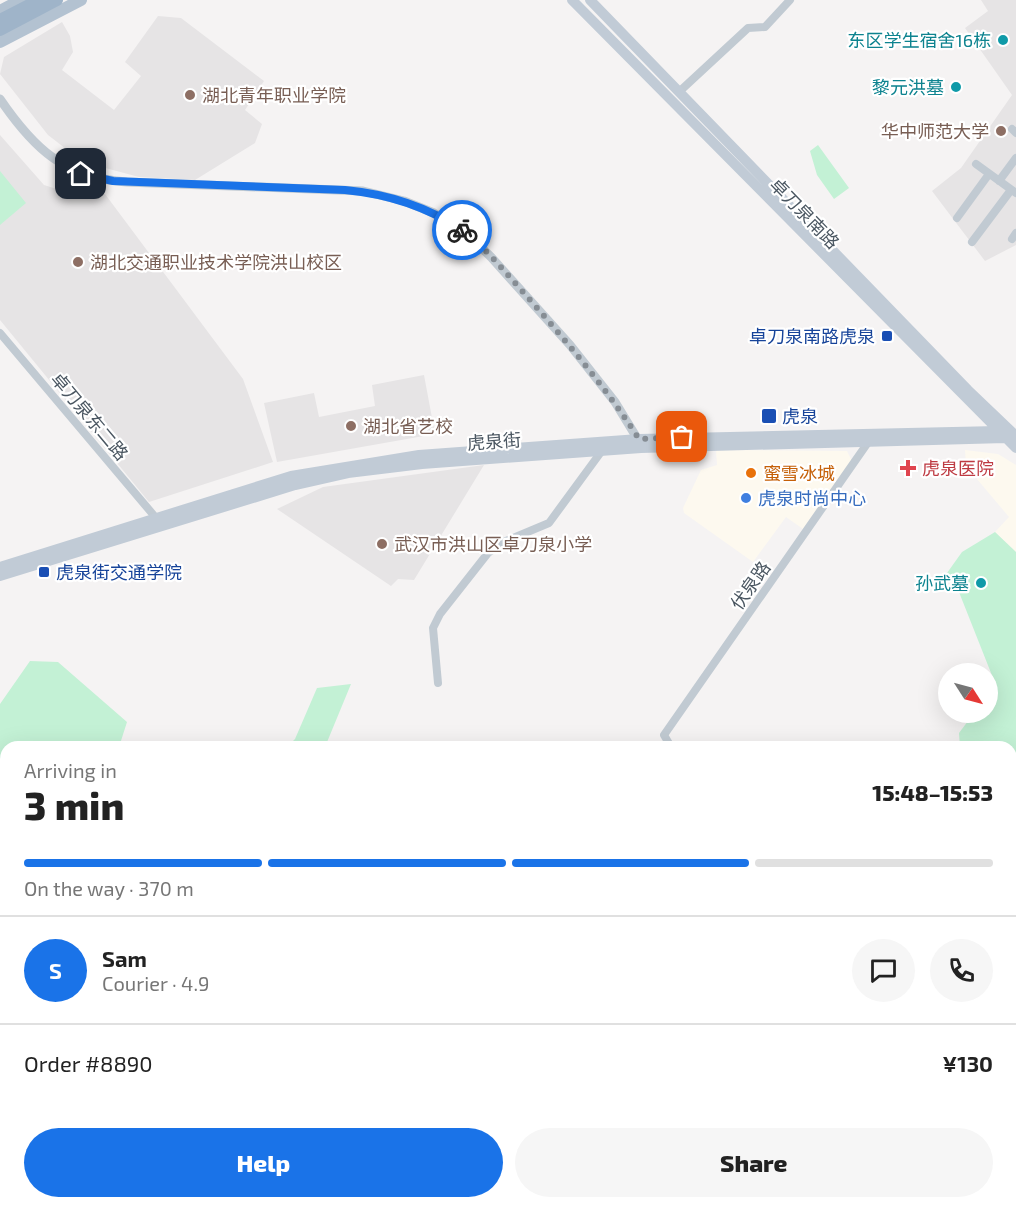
<!DOCTYPE html>
<meta charset="utf-8">
<style>
:root{--surface:#fff;--page:#f6f6f6;--text:#222;--muted:#767676;--line:#e0e0e0;--accent:#1a73e8}
body{margin:0;font-family:"Exo 2","Noto Sans SC",sans-serif;background:var(--page);color:var(--text);height:100vh;display:flex;flex-direction:column;font-size:22px;white-space:nowrap}
*{box-sizing:border-box;margin:0}
p{font-size:20px;color:var(--muted)}
.icon{flex:none;width:33px;height:33px;fill:none;stroke:currentColor;stroke-width:2;stroke-linecap:round;stroke-linejoin:round}
.map{position:relative;flex:1;overflow:hidden}
.drawer{position:absolute;left:0px;top:741px;width:1017px;height:468px;display:flex;flex-direction:column;background:var(--surface);border-radius:18px 18px 0 0;box-shadow:0 6px 24px #0002}
.drawer>*{flex:none}
.needle{width:39px;rotate:126deg}
.tools{position:absolute;left:938px;top:663px;display:grid;gap:12px}
.tools a{display:grid;place-items:center;width:60px;height:60px;border-radius:50%;background:var(--surface);box-shadow:0 6px 24px #0002;font-size:30px}
.pin{position:absolute;display:grid;place-items:center;width:51px;height:51px;color:#fff;margin:-26px;border-radius:12px;box-shadow:0 3px 9px #0006}
.courier{position:absolute;display:grid;place-items:center;width:60px;height:60px;margin:-30px;border:4px solid #1a73e8;border-radius:50%;background:#fff;color:#222;box-shadow:0 2px 8px #0007}
.headline em{font-style:normal;font-weight:800}
.headline div{display:flex;flex-direction:column-reverse}
.headline{display:flex;align-items:center;justify-content:space-between;height:102px;padding:0 24px}
h1{font-size:39px;font-weight:800;line-height:45px}
.bar{display:grid;grid-template-columns:repeat(4,1fr);gap:9px 6px;align-content:center;height:72px;padding:0 24px}
.bar i{height:8px;border-radius:4px;background:var(--line)}
.bar .on{background:var(--accent)}
.bar p{grid-column:span 4}
.line{display:flex;align-items:center;gap:15px;padding:0 24px;border-top:2px solid var(--line)}
.line div{flex:1}
.round{display:grid;place-items:center;flex:none;width:63px;height:63px;border-radius:32px;background:var(--page)}
.primary-button{display:flex;gap:12px;margin-top:auto;padding:12px 24px}
.primary-button a{flex:1;height:69px;border-radius:36px;background:var(--accent);color:#fff;font-size:24px;font-weight:800;line-height:69px;text-align:center}
.primary-button a+a{background:var(--page);color:var(--text)}
.map>svg:first-child{display:block}
.commercial{fill:#fdf9ef}
.education{fill:#e6e4e5}
.green{fill:#c3f1d5}
.lines{fill:none;stroke-linecap:round;stroke-linejoin:round}
.minor{stroke:#c1cad2;stroke-width:8}
.tertiary{stroke:#c1cad2;stroke-width:9}
.secondary{stroke:#c1cbd6;stroke-width:10}
.primary{stroke:#b3c2d1;stroke-width:12}
.trunk{stroke:#9fb4c9;stroke-width:12}
.done{stroke:#868d94;stroke-width:6;stroke-dasharray:0 10.8}
.route{stroke:#1a73e8;stroke-width:8}
.culture-dot{fill:#0f9aa8;stroke:#fff;stroke-width:2}
.education-dot{fill:#8d6e63;stroke:#fff;stroke-width:2}
.transit-dot{fill:#1a4fb4;stroke:#fff;stroke-width:2}
.health-dot{fill:#e0444e;stroke:#fff;stroke-width:2}
.food-dot{fill:#e8710a;stroke:#fff;stroke-width:2}
.shop-dot{fill:#3f7fe0;stroke:#fff;stroke-width:2}
.labels{text-anchor:middle;dominant-baseline:central;stroke-width:4.5;stroke-linejoin:round;paint-order:stroke}
.culture-label{font-size:18px;fill:#0d838f;stroke:#fff;text-anchor:end}
.education-label{font-size:18px;fill:#785e54;stroke:#fff;text-anchor:start}
.street-label{font-size:18px;fill:#4a5661;stroke:#fff}
.transit-label{font-size:18px;fill:#164399;stroke:#fff;text-anchor:start}
.health-label{font-size:18px;fill:#be3a42;stroke:#fff;text-anchor:start}
.food-label{font-size:18px;fill:#c56008;stroke:#fff;text-anchor:start}
.shop-label{font-size:18px;fill:#366cbe;stroke:#fff;text-anchor:start}
</style>
<div class="map">
<svg width="1016" height="1209" viewBox="0 0 1016 1209">
<rect width="100%" height="100%" fill="#f5f3f3"/>
<path class="commercial" d="M 716,450 L 847,451 L 852,461 L 803,529 L 786,517 L 753,562 L 684,513 L 683,508 L 701,470 L 717,465 Z
M 965,450 L 998,454 L 1016,465 L 1016,552 L 995,532 L 1009,517 L 966,466 Z
M 1016,875 L 1016,923 L 1011,923 L 1011,880 Z
M 1016,1114 L 1016,1165 L 1011,1169 L 1011,1118 Z
M 910,1203 L 971,1203 L 964,1209 L 903,1209 Z"/>
<path class="education" d="M 981,0 L 1016,0 L 1016,245 L 985,261 L 932,191 L 961,168 L 1012,95 L 965,28 L 988,11 Z
M 158,16 L 181,18 L 264,81 L 245,110 L 262,124 L 255,143 L 195,180 L 139,177 L 83,162 L 48,135 L 0,74 L 4,57 L 62,22 L 70,36 L 73,52 L 62,70 L 114,110 L 141,76 L 125,62 Z
M 0,135 L 44,185 L 63,191 L 105,194 L 243,379 L 273,462 L 149,502 L 0,320 Z
M 424,375 L 435,434 L 277,462 L 264,403 L 314,393 L 319,417 L 375,406 L 372,385 Z
M 484,465 L 414,580 L 398,579 L 391,586 L 277,509 L 323,487 Z
M 1016,1165 L 1016,1209 L 964,1209 L 971,1203 L 1011,1203 L 1011,1169 Z"/>
<path class="green" d="M 818,145 L 849,188 L 834,199 L 817,175 L 810,151 Z
M 0,171 L 26,203 L 0,225 Z
M 995,532 L 1016,552 L 1016,875 L 1011,880 L 1011,747 L 960,747 L 959,733 L 974,713 L 987,712 L 987,694 L 995,683 L 955,582 L 947,573 L 962,552 Z
M 30,661 L 58,662 L 127,722 L 119,747 L 6,747 L 4,870 L 0,867 L 0,704 Z
M 351,684 L 325,747 L 287,747 L 295,739 L 317,688 Z
M 0,1028 L 6,1032 L 6,1203 L 139,1203 L 154,1209 L 0,1209 Z
M 350,1203 L 550,1203 L 546,1209 L 344,1209 Z"/>
<g class="lines">
<path class="minor" d="M 680,91 L 748,28 L 765,27 L 790,0
M 1012,129 L 1016,133
M 976,164 L 1016,193
M 999,181 L 1016,158
M 957,218 L 989,174
M 1012,239 L 1016,233
M 972,242 L 1011,190
M 0,333 L 156,518
M 438,683 L 433,628 L 440,614 L 488,553 L 506,541 L 549,523 L 601,452
M 671,747 L 664,735 L 869,441"/>
<path class="tertiary" d="M 0,99 C 34,149 65,178 127,182 L 363,191 L 404,201 L 434,213 L 464,231 L 491,257 L 570,345 L 615,402 L 640,443"/>
<path class="secondary" d="M 572,0 L 1016,448
M 590,0 L 968,390 L 1016,436
M 0,567 L 291,476 L 419,455 L 639,439 L 998,431
M 0,576 L 295,485 L 348,473 L 422,464 L 641,448 L 1005,438"/>
<path class="primary" d="M 0,11 L 21,0
M 0,42 L 81,0
M 1011,1057 L 1016,1053
M 1011,1105 L 1016,1101
M 824,1209 L 832,1203
M 884,1209 L 891,1203"/>
<path class="trunk" d="M 0,20 L 39,0
M 0,30 L 57,0
M 1011,1068 L 1016,1062
M 1011,1086 L 1016,1082
M 843,1209 L 851,1203
M 861,1209 L 868,1203"/>
</g>
<g class="lines">
<path class="done" d="M 462,230 C 486,248 504,271 524,293 C 565,340 605,386 639,439 L 682,437"/>
<path class="route" d="M 81,174 L 113,181 L 345,190 C 388,194 426,206 462,230"/>
</g>
<g class="culture-dot">
<circle cx="1003" cy="40" r="6"/>
<circle cx="956" cy="87" r="6"/>
<circle cx="981" cy="583" r="6"/>
</g>
<g class="education-dot">
<circle cx="190" cy="95" r="6"/>
<circle cx="1001" cy="131" r="6"/>
<circle cx="78" cy="262" r="6"/>
<circle cx="351" cy="426" r="6"/>
<circle cx="382" cy="544" r="6"/>
</g>
<g class="transit-dot">
<rect x="881" y="330" width="12" height="12" rx="3"/>
<rect x="761" y="408" width="16" height="16" rx="3"/>
<rect x="38" y="566" width="12" height="12" rx="3"/>
</g>
<path class="health-dot" d="M905 459h6v6h6v6h-6v6h-6v-6h-6v-6h6z"/>
<circle class="food-dot" cx="751" cy="473" r="6"/>
<circle class="shop-dot" cx="746" cy="498" r="6"/>
<g class="labels">
<g class="culture-label">
<text x="991" y="40">东区学生宿舍16栋</text>
<text x="944" y="87">黎元洪墓</text>
<text x="969" y="583">孙武墓</text>
</g>
<g class="education-label">
<text x="202" y="95">湖北青年职业学院</text>
<text x="989" y="131" text-anchor="end">华中师范大学</text>
<text x="90" y="262">湖北交通职业技术学院洪山校区</text>
<text x="363" y="426">湖北省艺校</text>
<text x="394" y="544">武汉市洪山区卓刀泉小学</text>
</g>
<g class="street-label">
<text transform="translate(805 213) rotate(46)">卓刀泉南路</text>
<text transform="translate(90 416) rotate(50)">卓刀泉东二路</text>
<text transform="translate(494 441) rotate(-4)">虎泉街</text>
<text transform="translate(750 585) rotate(-55)">伏泉路</text>
</g>
<g class="transit-label">
<text x="875" y="336" text-anchor="end">卓刀泉南路虎泉</text>
<text x="782" y="416">虎泉</text>
<text x="56" y="572">虎泉街交通学院</text>
</g>
<g class="health-label">
<text x="922" y="468">虎泉医院</text>
</g>
<g class="food-label">
<text x="763" y="473">蜜雪冰城</text>
</g>
<g class="shop-label">
<text x="758" y="498">虎泉时尚中心</text>
</g>
</g>
</svg>
<div class="tools">
<a><svg class="needle" viewBox="-14 -14 28 28"><path d="M0-13l5 13h-10z" fill="#e53935"/><path d="M0 13l5-13h-10z" fill="#767676"/></svg></a>
</div>
<div class="pin" style="left:682px;top:437px;background:#ea580c"><svg class="icon" aria-label="bag" viewBox="0 0 24 24"><path d="M5 8h14l-1 12H6zM9 8a3 3 0 0 1 6 0"/></svg></div>
<div class="pin" style="left:81px;top:174px;background:#1f2937"><svg class="icon" aria-label="home" viewBox="0 0 24 24"><path d="M3 11l9-7 9 7M6 9v11h12V9"/></svg></div>
<div class="courier" style="left:462px;top:230px"><svg class="icon" aria-label="bike" viewBox="0 0 24 24"><circle cx="6" cy="16" r="4"/><circle cx="18" cy="16" r="4"/><path d="M6 16l4-8h5l3 8M10 8l3 8H6M13 5h3"/></svg></div>
<section class="drawer">
<div class="headline"><div><h1>3 min</h1><p>Arriving in</p></div><em>15:48–15:53</em></div>
<div class="bar"><i class="on"></i><i class="on"></i><i class="on"></i><i></i><p>On the way · 370 m</p></div>
<div class="line" style="height:108px"><b class="round" style="background:var(--accent);color:#fff">S</b><div><b>Sam</b><p>Courier · 4.9</p></div><a class="round"><svg class="icon" aria-label="chat" viewBox="0 0 24 24"><path d="M4 5h16v11H9l-5 4z"/></svg></a><a class="round"><svg class="icon" aria-label="phone" viewBox="0 0 24 24"><path d="M5 4h4l2 5-3 2q2 4 5 5l2-3 5 2v4C11 20 4 13 5 4z"/></svg></a></div>
<div class="line" style="height:78px"><div>Order #8890</div><b>¥130</b></div>
<div class="primary-button"><a>Help</a><a>Share</a></div>
</section>
</div>
